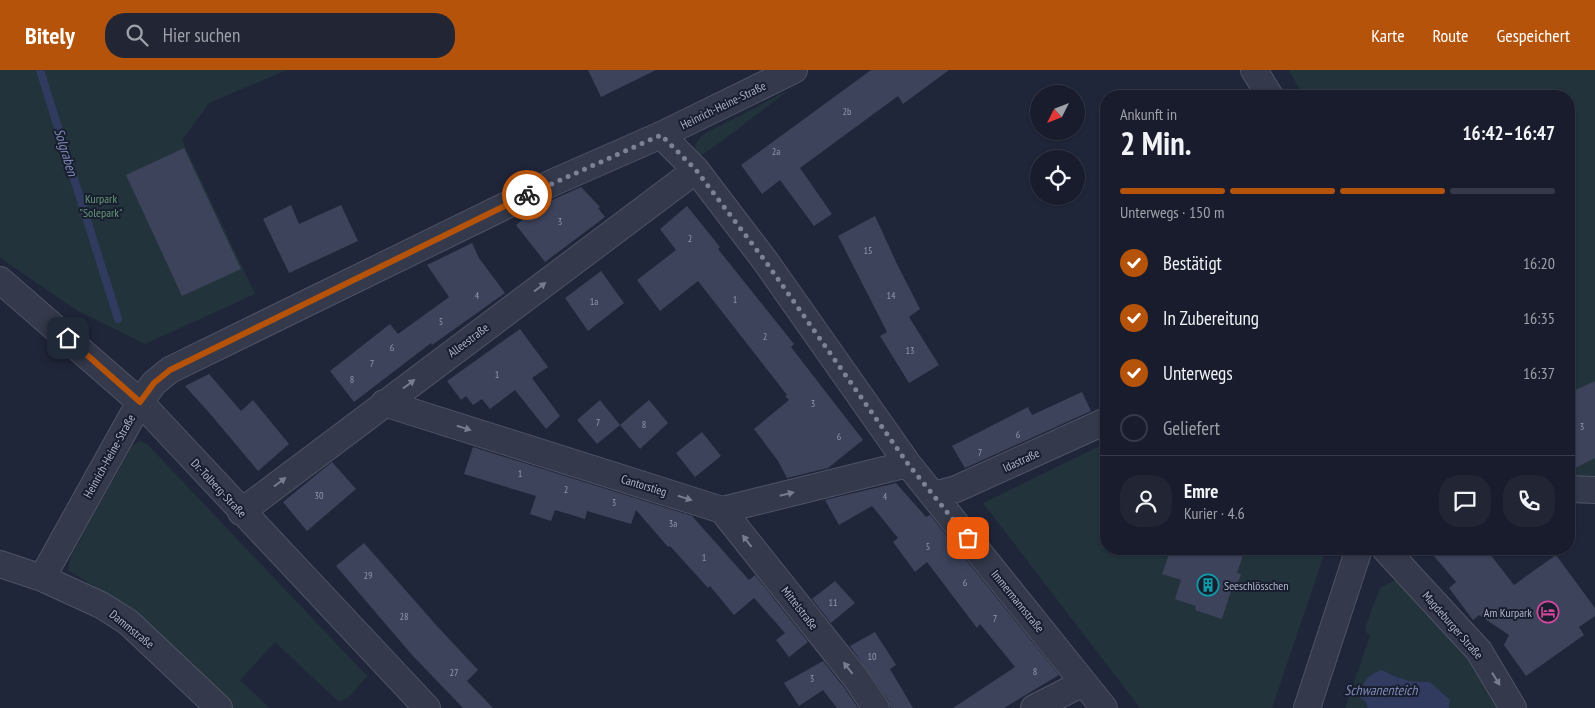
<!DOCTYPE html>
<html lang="de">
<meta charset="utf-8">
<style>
:root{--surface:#181c2c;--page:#212534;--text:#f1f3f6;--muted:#9fa1a9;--line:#363a48;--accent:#b45309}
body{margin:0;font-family:"PT Sans Narrow",sans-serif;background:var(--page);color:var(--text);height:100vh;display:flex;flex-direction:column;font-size:19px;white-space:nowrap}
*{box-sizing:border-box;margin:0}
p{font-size:16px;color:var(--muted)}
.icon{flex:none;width:28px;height:28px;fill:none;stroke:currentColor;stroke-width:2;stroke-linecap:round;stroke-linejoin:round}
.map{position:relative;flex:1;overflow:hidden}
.panel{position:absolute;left:1100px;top:20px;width:475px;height:465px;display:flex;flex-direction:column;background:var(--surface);border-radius:20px;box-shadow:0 1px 4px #0004,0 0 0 1px var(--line)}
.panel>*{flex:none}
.needle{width:32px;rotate:228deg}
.buttons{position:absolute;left:1030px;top:15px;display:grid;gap:10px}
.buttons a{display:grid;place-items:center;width:55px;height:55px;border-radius:50%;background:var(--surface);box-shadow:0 1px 4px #0004,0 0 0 1px var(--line);font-size:25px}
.pin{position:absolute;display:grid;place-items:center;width:42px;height:42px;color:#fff;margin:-21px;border-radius:10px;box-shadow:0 2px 8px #0006}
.courier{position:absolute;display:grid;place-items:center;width:50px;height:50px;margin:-25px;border:4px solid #b45309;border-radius:50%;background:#fff;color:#222;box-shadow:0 1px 6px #0007}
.summary em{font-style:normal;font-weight:800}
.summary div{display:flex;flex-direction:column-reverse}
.summary{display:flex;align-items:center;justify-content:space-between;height:85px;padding:0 20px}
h1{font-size:32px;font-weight:800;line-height:38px}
.bar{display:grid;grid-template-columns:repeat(4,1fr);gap:8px 5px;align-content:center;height:60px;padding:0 20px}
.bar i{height:6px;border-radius:4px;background:var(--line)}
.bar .on{background:var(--accent)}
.bar p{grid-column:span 4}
.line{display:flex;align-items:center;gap:12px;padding:0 20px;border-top:1px solid var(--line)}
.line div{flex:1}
.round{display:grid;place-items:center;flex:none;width:52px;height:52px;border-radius:20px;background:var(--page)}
ol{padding:0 20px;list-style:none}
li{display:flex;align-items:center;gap:15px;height:55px}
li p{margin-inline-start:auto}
li .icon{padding:5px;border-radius:50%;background:var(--accent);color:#fff;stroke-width:4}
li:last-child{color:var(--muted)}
li i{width:28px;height:28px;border:2px solid var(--line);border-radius:50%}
header{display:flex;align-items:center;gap:30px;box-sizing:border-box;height:70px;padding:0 25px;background:var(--accent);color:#fff}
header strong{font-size:24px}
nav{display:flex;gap:28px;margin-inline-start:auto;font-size:18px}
.search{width:350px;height:45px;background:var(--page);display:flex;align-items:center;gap:12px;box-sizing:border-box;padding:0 18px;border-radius:20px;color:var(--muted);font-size:19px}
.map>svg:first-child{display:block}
.green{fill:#22333b}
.water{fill:#313b60}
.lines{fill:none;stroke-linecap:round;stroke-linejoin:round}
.stream{stroke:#313b60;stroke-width:8}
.building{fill:#3c435b}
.street-casing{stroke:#4f5365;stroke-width:28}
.street{stroke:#34394b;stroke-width:26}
.oneway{fill:#787c8f}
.done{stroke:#7d8296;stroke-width:5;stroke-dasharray:0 9}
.route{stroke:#b45309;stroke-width:6}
.labels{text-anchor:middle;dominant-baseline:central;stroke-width:4;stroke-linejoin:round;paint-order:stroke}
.number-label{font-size:10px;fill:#9297ac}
.street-label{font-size:12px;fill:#afb3c7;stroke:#191e2f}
.park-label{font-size:12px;fill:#65997b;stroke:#191e2f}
.poi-label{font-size:12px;fill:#afb3c7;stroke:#191e2f;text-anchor:start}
.water-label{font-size:14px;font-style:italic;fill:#7d89b5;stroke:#191e2f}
</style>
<header>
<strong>Bitely</strong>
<div class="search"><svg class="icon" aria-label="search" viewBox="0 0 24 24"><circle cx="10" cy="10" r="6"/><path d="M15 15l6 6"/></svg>Hier suchen</div>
<nav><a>Karte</a><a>Route</a><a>Gespeichert</a></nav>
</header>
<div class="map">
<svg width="1595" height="638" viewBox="0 0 1595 638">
<rect width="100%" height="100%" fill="#20263a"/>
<path class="green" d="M 0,0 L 287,0 L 209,33 L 182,70 L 255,224 L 145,274 L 78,241 L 6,192 L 0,187 Z
M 1289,0 L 1595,0 L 1595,419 L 1569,417 L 1569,26 L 1303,26 Z
M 789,20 L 715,76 L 700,86 C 690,79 697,70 704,64 Z
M 139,371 L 147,374 L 367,606 L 349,627 L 339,632 L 275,572 L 240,610 L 270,638 L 234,638 L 122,534 L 68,500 L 71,486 L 132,376 Z
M 1106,373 L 1106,479 L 1326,479 L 1272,638 L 1140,638 L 983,433 Z
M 1393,511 L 1405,511 L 1445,552 L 1507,638 L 1449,638 L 1450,630 L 1430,612 L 1409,611 L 1394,606 L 1382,600 L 1366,632 L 1368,638 L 1345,638 L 1370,566 L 1365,561 L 1366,555 L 1380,518 Z"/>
<path class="water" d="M 1382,600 L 1394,606 L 1409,611 L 1430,612 L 1450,630 L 1449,638 L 1368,638 L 1366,632 L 1359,627 C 1364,611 1366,606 1382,600 Z"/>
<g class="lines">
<path class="stream" d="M 40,0 L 118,249"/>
</g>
<path class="building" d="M 588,0 L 656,0 L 601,27 Z
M 871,0 L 949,0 L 903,34 L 898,26 L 800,98 L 832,144 L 814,156 L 780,110 L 762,124 L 741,95 Z
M 184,78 L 241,199 L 182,226 L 126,105 Z
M 581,117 L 600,137 L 598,138 L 605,147 L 545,192 L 516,155 L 543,134 Z
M 291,135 L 299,154 L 341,135 L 358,171 L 289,203 L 263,149 Z
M 687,136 L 720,177 L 718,179 L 794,274 L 791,277 L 863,370 L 828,398 L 787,408 L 778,391 L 754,359 L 789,330 L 785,326 L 787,325 L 698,211 L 660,241 L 637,210 L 676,180 L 660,159 Z
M 875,146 L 897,194 L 920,239 L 909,247 L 939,295 L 909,313 L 880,266 L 887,262 L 838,166 Z
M 472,173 L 479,188 L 505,223 L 432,275 L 431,273 L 354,332 L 330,301 L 390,254 L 398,264 L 449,227 L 427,195 Z
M 601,201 L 624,233 L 588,261 L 565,228 Z
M 520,259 L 548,297 L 532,308 L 560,346 L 546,359 L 515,320 L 490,339 L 482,329 L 473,335 L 466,326 L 461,330 L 447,311 Z
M 209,304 L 241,341 L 253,330 L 289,374 L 258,401 L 212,346 L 185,316 Z
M 1595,311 L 1595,388 L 1569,401 L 1569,323 Z
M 1082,322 L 1091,341 L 965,398 L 952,376 L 1028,337 L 1032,345 Z
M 600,330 L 620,355 L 597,374 L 577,350 Z
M 649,330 L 668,353 L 640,379 L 620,355 Z
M 702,362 L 721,386 L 695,407 L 676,383 Z
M 473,377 L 692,446 L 749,510 L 755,505 L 808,572 L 789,587 L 776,570 L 785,563 L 754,528 L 734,545 L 710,516 L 708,518 L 670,476 L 668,477 L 636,440 L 631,454 L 587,441 L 585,449 L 555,440 L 551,451 L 530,444 L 536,426 L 464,404 Z
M 332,392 L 356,419 L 307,461 L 283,432 Z
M 896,413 L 926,447 L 930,445 L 1059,605 L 1004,638 L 953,638 L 1015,597 L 980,554 L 977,558 L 927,492 L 915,502 L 893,472 L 898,468 L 872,436 L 839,455 L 825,430 Z
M 364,473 L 437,556 L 478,600 L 467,611 L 493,638 L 463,638 L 412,585 L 336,496 Z
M 1171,479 L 1245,479 L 1237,503 L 1241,504 L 1235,522 L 1231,521 L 1222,549 L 1195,540 L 1196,536 L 1175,529 L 1181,510 L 1162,504 Z
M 1428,479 L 1486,479 L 1514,515 L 1556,485 L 1595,538 L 1595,546 L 1579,557 L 1584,565 L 1526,606 L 1504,575 L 1509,565 L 1479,545 L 1473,550 L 1449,518 L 1456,512 Z
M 835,511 L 855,533 L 831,553 L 812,529 Z
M 875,562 L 896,595 L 890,599 L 913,638 L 891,638 L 888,630 L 850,576 Z
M 823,591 L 843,616 L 858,638 L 837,638 L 823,620 L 799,636 L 784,613 Z"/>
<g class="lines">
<g class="street-casing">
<path id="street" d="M 1254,0 L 1270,26
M 661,65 L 696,100 L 766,192 L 908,394 L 1104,638
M 0,210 L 140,332 L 427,638
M 384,333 L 722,440 L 908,394
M 1569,419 L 1595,420
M 934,425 L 956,419 L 1106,351
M 722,440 L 855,607 L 876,638
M 241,442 L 696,100
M 1385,479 L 1479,581 L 1513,638
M 0,494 L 42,508 L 101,535 L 128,552 L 219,638
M 42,508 L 140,332 L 154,313 L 170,300 L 554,112 L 661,65 L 794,0
M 1034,638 L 1083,613
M 1307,638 L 1359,479"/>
</g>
<use href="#street" class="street"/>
</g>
<defs><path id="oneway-solid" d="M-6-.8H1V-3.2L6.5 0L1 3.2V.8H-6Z" transform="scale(1.25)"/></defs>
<g class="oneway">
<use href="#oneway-solid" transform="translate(540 217) rotate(-37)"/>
<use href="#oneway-solid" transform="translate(409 314) rotate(-37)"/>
<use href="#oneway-solid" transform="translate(464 358) rotate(17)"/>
<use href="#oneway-solid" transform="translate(280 412) rotate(-37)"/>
<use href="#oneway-solid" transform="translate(787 424) rotate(-14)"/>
<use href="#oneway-solid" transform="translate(685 428) rotate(17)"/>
<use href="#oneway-solid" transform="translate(747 471) rotate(-128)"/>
<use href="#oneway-solid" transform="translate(848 598) rotate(-128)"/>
<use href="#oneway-solid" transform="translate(1496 609) rotate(58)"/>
</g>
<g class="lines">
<path class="done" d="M 527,125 L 661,65 L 696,100 L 766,192 L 908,394 L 968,468"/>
<path class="route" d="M 68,268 L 140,332 L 154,313 L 170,300 L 527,125"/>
</g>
<defs>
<g id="building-ring" transform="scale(1.125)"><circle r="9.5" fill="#191e2f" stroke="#0f9aa8" stroke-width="1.5"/><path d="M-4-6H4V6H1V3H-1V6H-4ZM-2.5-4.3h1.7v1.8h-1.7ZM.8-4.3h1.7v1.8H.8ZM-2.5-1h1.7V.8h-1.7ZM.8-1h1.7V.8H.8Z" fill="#0f9aa8"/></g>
<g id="hotel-ring" transform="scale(1.125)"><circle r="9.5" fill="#191e2f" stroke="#d1479c" stroke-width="1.5"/><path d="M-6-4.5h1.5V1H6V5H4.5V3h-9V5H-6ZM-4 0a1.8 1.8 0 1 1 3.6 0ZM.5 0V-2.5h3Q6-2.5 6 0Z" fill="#d1479c"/></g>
</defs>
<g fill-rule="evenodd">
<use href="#building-ring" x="1208" y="515"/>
<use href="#hotel-ring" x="1548" y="542"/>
</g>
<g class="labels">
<g class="number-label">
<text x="847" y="41">2b</text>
<text x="776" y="81">2a</text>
<text x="560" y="151">3</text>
<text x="690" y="168">2</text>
<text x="868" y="180">15</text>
<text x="477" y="225">4</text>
<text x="891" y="225">14</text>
<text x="735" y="229">1</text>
<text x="594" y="231">1a</text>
<text x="441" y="251">5</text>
<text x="765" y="266">2</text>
<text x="392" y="277">6</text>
<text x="910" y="280">13</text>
<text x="372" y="293">7</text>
<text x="497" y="304">1</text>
<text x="352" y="309">8</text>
<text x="813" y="333">3</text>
<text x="598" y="352">7</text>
<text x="644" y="354">8</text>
<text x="1582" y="356">3</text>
<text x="1018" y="364">6</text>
<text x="839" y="366">6</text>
<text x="980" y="382">7</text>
<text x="520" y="403">1</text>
<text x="566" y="419">2</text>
<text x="319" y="425">30</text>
<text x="885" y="426">4</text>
<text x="614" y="432">3</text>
<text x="673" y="453">3a</text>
<text x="928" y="476">5</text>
<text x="704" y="487">1</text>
<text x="368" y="505">29</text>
<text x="965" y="512">6</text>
<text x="833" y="532">11</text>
<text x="404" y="546">28</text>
<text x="995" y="548">7</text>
<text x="872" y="586">10</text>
<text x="1035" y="601">8</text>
<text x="454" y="602">27</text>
<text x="812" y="608">3</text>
</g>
<g class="street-label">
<text transform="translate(723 35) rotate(-26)">Heinrich-Heine-Straße</text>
<text transform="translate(468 270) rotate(-37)">Alleestraße</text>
<text transform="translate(109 386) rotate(-61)">Heinrich-Heine-Straße</text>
<text transform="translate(1021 390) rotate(-25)">Idastraße</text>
<text transform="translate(644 415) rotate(17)">Cantorstieg</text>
<text transform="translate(219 418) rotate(47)">Dr.-Tolberg-Straße</text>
<text transform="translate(1018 531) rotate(51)">Immermannstraße</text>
<text transform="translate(800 538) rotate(52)">Mittelstraße</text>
<text transform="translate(1453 555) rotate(49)">Magdeburger Straße</text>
<text transform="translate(132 559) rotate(39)">Dammstraße</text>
</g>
<g class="park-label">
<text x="101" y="128">Kurpark<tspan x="101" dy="14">"Solepark"</tspan></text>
</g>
<g class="poi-label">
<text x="1224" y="515">Seeschlösschen</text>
<text x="1532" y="542" text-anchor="end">Am Kurpark</text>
</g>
<g class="water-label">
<text transform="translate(66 82) rotate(73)">Solgraben</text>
<text x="1381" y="620">Schwanenteich</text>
</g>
</g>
</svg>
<div class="buttons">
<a><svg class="needle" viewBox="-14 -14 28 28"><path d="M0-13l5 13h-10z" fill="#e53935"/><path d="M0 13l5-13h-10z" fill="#9fa1a9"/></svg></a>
<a><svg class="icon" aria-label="locate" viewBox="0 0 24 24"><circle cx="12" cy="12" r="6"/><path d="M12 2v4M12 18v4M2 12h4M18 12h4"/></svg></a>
</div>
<div class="pin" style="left:968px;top:468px;background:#ea580c"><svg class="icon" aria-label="bag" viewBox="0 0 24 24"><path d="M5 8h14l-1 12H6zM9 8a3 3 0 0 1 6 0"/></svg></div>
<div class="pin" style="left:68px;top:268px;background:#1f2937"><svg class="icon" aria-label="home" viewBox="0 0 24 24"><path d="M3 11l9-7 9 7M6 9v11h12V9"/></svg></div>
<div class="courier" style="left:527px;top:125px"><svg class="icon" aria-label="bike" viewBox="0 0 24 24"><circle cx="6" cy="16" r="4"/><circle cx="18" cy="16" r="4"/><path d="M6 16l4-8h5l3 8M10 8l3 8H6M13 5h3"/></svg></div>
<section class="panel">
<div class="summary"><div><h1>2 Min.</h1><p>Ankunft in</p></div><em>16:42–16:47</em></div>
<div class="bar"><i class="on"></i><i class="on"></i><i class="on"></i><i></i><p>Unterwegs · 150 m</p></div>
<ol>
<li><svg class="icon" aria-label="check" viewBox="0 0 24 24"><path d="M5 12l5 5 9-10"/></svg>Bestätigt<p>16:20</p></li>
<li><svg class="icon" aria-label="check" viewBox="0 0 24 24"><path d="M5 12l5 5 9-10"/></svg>In Zubereitung<p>16:35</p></li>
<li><svg class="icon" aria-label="check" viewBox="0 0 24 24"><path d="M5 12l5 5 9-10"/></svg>Unterwegs<p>16:37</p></li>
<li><i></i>Geliefert</li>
</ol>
<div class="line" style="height:90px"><a class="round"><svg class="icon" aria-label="person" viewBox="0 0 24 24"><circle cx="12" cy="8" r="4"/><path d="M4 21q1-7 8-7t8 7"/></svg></a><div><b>Emre</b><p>Kurier · 4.6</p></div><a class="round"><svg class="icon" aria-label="chat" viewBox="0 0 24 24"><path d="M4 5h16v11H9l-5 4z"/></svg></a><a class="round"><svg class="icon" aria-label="phone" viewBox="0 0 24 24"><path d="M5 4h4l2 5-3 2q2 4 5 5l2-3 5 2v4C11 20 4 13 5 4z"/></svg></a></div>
</section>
</div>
